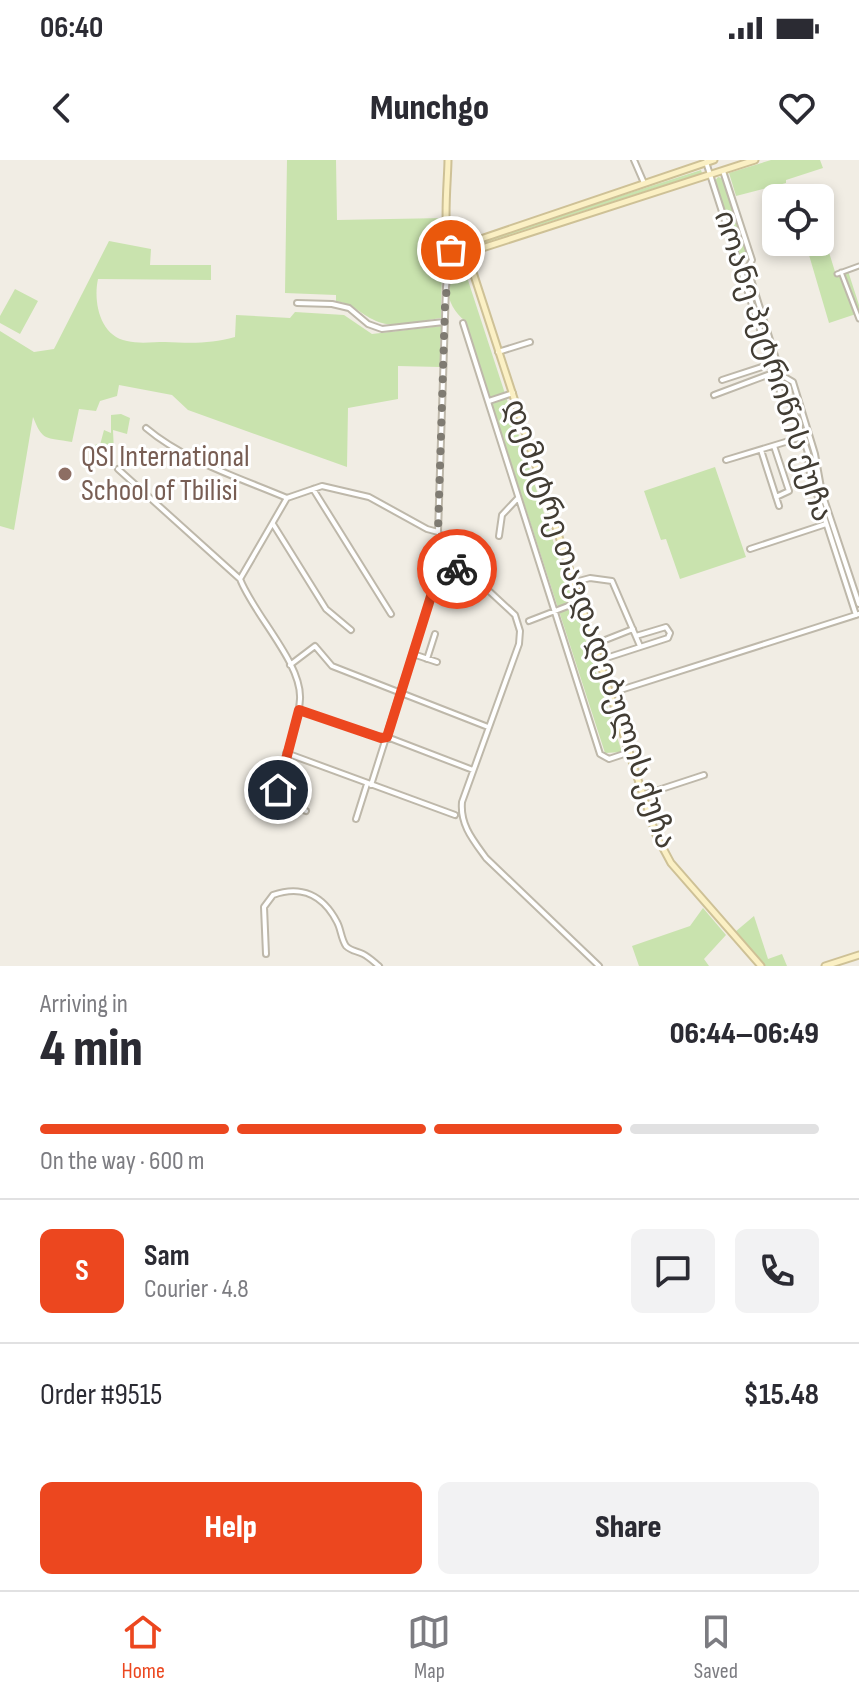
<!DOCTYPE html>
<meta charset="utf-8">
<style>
:root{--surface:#fff;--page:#f2f2f3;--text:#2b2b33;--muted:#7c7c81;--line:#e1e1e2;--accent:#ec471f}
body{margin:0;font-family:"Sofia Sans Condensed","Noto Sans Georgian",sans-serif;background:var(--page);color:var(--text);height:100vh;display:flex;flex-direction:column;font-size:30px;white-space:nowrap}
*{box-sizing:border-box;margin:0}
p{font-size:26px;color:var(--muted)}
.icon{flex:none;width:44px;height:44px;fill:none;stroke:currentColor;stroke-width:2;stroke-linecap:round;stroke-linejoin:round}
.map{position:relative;height:806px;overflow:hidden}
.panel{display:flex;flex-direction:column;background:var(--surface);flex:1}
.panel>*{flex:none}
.buttons{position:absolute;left:762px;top:24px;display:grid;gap:16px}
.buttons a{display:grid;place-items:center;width:72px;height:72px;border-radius:12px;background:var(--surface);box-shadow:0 4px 12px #0003;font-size:40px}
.pin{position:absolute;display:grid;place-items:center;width:68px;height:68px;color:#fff;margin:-34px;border:4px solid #fff;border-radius:50%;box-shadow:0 2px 8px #0007}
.courier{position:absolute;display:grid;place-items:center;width:80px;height:80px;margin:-40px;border:6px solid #ec471f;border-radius:50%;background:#fff;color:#222;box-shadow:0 2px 10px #0007}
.head em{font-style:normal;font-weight:800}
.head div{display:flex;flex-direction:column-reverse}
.head{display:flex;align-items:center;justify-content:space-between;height:136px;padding:0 40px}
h1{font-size:52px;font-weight:800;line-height:60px}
.bar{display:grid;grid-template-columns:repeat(4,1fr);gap:12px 8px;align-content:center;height:96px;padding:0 40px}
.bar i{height:10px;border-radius:6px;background:var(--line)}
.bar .on{background:var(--accent)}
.bar p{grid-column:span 4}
.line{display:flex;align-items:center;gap:20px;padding:0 40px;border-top:2px solid var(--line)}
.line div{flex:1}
.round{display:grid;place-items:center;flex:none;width:84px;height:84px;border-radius:12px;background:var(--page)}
.primary-button{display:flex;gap:16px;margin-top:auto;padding:16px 40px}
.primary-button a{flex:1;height:92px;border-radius:12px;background:var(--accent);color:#fff;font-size:32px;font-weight:800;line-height:92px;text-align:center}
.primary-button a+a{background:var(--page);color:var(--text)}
.status{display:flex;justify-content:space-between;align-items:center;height:56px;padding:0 40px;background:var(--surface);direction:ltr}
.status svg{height:22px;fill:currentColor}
header{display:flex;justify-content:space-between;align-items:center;height:104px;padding:0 40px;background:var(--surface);font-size:36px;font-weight:800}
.menu{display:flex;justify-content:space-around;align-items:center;height:112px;border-top:2px solid var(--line);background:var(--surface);font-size:22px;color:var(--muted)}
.menu a{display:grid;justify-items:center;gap:4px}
.menu .on{color:var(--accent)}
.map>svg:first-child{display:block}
.green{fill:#c9e3ae}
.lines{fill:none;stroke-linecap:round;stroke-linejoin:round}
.pedestrian-casing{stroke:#beb8aa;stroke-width:7}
.minor-casing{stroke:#beb8aa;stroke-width:8}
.tertiary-casing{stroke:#beb8aa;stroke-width:8}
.secondary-casing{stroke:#cec196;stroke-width:9}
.pedestrian{stroke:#fff;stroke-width:3}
.minor{stroke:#fff;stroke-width:4}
.tertiary{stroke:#fff;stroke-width:4}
.secondary{stroke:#fbf0c4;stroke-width:5}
.done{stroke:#7f7b72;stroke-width:8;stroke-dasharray:0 14.4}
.route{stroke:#ec471f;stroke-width:10}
.education-dot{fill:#8d6e63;stroke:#fff;stroke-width:3}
.labels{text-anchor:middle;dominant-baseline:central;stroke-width:6;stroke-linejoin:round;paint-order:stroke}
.street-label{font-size:30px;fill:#423d34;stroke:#fff}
.education-label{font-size:30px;fill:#785e54;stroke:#fff;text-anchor:start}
</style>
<div class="status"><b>06:40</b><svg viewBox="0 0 49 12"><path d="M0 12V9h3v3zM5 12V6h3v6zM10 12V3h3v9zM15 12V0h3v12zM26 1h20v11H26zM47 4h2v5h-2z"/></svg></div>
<header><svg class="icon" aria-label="back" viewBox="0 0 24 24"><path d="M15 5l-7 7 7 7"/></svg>Munchgo<svg class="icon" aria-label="heart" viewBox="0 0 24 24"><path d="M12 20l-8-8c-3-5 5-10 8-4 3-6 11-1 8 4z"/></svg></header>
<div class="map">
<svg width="859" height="806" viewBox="0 0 859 806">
<rect width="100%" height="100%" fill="#f1ede4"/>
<path class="green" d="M 287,0 L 336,0 L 337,60 L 444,58 L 445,101 L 442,105 L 441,158 C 424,160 398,168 382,163 C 364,158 355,144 336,141 L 336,135 L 285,133 Z
M 771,0 L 820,0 L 823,8 L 786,20 L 786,23 L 736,36 L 729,13 Z
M 701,10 L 702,13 L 471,87 L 472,84 Z
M 718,17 L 725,19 L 750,98 L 742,103 L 740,101 L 714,22 Z
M 109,81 L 151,89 L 150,105 L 211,105 L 211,120 L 98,119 C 93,142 100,176 127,181 C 139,184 153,182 165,182 C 190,183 211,184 235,177 L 236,155 L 290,158 L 295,152 L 344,155 L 372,174 L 441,166 L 440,207 L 398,206 L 398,239 L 348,248 L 347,307 L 188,250 L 172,235 L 119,225 L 117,236 L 100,241 L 96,251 L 79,249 L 72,282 C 45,277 43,282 33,257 L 14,370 L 0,366 L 0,171 L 34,192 L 54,189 Z
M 828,89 L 836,115 L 848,111 L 859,145 L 859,153 L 829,163 L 809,95 Z
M 457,108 L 464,108 L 622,592 L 605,593 L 465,161 C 449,148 440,125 457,108 Z
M 15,129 L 38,141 L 20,174 L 0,163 L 0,156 Z
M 121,254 L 130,258 L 127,274 L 113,270 L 114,293 L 107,304 L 93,291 L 96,284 L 100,285 L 104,270 L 111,273 L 111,255 Z
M 715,307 L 746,397 L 680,419 L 666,379 L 661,380 L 644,331 Z
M 703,748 L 726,775 L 704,799 L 709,806 L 639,806 L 632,786 L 690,766 Z
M 754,756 L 768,799 L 782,794 L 787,806 L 763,806 L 735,772 Z"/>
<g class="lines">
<g class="pedestrian-casing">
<path id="pedestrian" d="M 841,112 L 859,159
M 837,114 L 859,106"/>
</g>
<g class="minor-casing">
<path id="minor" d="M 634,0 L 644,23
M 450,95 L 446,127 L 438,372 L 461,405 L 515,455 L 520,471 L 519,484 L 462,642 C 460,665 473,680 486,698 L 599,806
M 297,143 L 332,144 L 349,148 L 368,164 L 382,169 L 444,162
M 463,163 L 600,594 L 609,599 L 630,592
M 498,192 L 530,182
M 722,220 L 771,204
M 714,235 L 773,213
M 489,241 L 513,233
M 146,268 C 185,301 240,318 287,338
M 774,286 L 789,331 L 776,337
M 761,290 L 779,346
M 726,300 L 802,277
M 118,309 L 240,419 C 254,455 302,503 300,539 C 298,572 279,603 277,636 L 280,640 L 306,651
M 313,329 L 391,454
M 273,364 L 326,449 L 351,470
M 499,376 L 502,355 L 518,338
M 750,389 L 826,364
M 240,419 L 287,338 L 322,326 L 369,337 L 427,369 L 438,372
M 575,422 L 590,418 L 612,421 L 640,486
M 529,461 L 581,441
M 595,484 L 633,469
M 413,494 L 437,502
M 427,499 L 435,474
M 600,500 L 668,478 L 670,473 L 666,467 L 636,476
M 290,505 L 315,486 L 332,506 L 488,567
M 299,550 L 383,578
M 387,577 L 473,610
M 286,593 L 455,655
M 371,625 L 432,433 L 453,419 L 461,405
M 643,635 L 704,615
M 356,659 L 367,624
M 266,794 L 264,747 L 273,735 C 301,725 323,735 337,762 C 341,769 341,779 346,786 C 351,791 357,791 363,794 C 369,797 374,802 379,806"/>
</g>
<g class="tertiary-casing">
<path id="tertiary" d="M 706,2 L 781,235 L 793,247 L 808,293 L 809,310 L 856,455
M 723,11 L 752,100 L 747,109 L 749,113 L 781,215 L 793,222 L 815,294 L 822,333 L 859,444
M 611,533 L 859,454"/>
</g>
<g class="secondary-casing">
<path id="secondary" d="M 448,0 C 448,22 440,88 456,101 L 476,90 L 755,0
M 449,80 L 460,86 L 714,0
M 465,96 L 470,103 L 656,675 L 671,703 L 761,806
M 825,806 L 859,795"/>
</g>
<use href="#pedestrian" class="pedestrian"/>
<use href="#minor" class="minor"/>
<use href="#tertiary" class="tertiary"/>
<use href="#secondary" class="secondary"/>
</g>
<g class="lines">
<path class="done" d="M 451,90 L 445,145 L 438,372 L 461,405 L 457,409"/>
<path class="route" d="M 278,630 L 299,550 L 381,578 L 387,577 L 432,433 L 453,419 L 457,409"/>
</g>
<circle class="education-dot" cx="65" cy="314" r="8"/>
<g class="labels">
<g class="street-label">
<text transform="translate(773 206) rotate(72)">იოანე პეტრიწის ქუჩა</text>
<text transform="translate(590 464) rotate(71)">დემეტრე თავდადებულის ქუჩა</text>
</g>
<g class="education-label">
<text x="81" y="297">QSI International<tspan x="81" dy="34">School of Tbilisi</tspan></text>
</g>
</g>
</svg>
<div class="buttons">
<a><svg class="icon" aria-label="locate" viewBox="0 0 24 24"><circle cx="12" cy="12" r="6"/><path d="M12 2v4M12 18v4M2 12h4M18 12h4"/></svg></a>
</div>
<div class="pin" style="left:451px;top:90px;background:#ea580c"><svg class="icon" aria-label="bag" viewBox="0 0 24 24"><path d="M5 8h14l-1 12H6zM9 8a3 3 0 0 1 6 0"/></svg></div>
<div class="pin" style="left:278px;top:630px;background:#1f2937"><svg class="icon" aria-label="home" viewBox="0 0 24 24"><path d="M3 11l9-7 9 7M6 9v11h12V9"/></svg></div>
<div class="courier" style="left:457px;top:409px"><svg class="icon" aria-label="bike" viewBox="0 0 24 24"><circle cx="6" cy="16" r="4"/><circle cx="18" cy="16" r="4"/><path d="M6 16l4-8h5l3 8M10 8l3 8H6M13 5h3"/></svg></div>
</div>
<section class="panel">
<div class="head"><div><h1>4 min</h1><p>Arriving in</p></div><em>06:44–06:49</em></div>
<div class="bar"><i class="on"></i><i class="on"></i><i class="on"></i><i></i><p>On the way · 600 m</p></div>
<div class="line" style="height:144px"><b class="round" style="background:var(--accent);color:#fff">S</b><div><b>Sam</b><p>Courier · 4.8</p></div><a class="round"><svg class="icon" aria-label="chat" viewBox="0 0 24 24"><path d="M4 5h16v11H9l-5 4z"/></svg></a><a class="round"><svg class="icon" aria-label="phone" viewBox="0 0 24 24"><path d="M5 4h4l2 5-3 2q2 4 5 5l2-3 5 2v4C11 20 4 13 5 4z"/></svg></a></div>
<div class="line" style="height:104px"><div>Order #9515</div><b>$15.48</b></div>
<div class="primary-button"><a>Help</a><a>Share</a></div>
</section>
<nav class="menu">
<a class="on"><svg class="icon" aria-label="home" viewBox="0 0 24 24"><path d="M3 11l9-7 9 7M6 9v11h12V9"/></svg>Home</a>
<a><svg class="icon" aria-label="map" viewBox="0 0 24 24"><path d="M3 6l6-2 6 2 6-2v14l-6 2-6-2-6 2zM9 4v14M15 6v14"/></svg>Map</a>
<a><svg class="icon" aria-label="saved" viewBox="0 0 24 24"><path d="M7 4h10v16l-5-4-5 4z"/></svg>Saved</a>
</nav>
